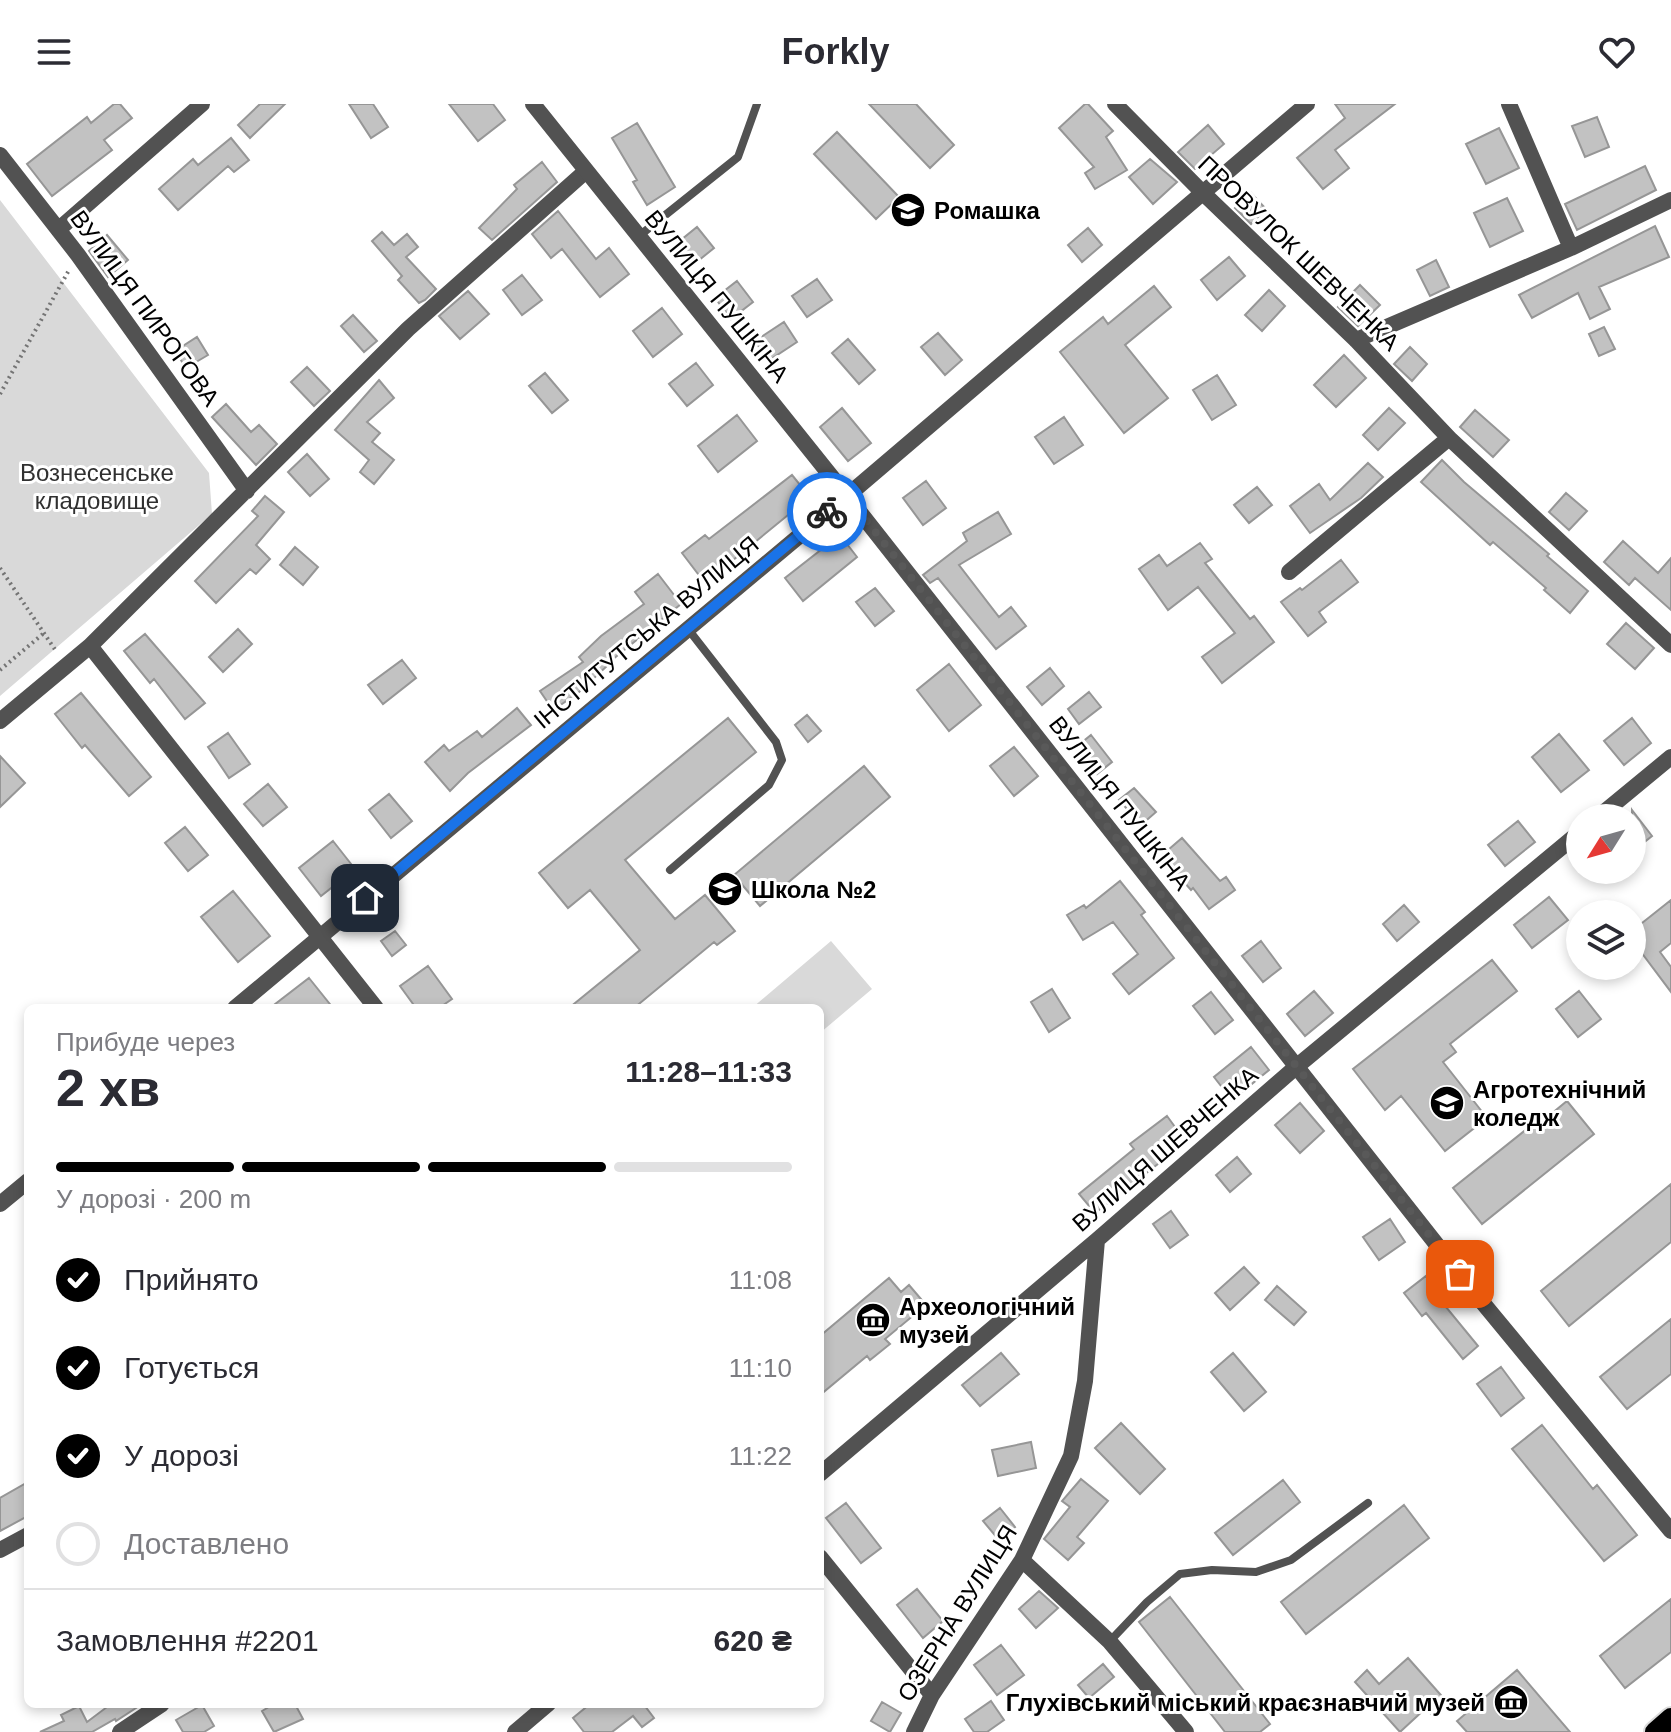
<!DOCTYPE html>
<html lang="uk">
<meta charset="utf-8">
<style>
:root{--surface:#fff;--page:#f7f7f7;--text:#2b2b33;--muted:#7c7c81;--line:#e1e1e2;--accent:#000}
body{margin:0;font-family:Arial,sans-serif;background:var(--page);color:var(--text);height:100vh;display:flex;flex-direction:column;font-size:30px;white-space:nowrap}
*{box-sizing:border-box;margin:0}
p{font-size:26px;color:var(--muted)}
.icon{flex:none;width:44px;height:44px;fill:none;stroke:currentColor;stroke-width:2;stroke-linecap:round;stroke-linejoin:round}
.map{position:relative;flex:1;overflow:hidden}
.side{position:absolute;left:24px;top:900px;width:800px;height:704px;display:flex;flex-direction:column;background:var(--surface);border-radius:12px;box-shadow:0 4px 12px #0003}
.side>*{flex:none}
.needle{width:52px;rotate:233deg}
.fabs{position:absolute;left:1566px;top:700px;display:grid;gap:16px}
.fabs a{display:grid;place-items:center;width:80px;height:80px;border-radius:50%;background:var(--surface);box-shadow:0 4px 12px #0003;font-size:40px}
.pin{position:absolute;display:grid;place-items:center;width:68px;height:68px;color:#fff;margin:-34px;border-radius:16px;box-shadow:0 4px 12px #0006}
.courier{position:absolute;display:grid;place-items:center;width:80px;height:80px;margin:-40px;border:6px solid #1a73e8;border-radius:50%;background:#fff;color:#222;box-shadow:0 2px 10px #0007}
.summary em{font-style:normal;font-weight:700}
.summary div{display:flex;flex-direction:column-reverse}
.summary{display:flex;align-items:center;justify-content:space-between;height:136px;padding:0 32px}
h1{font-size:52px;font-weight:700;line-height:60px}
.bar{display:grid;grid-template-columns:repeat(4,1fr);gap:12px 8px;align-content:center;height:96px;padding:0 32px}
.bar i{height:10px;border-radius:6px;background:var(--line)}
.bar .on{background:var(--accent)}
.bar p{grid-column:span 4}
.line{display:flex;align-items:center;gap:20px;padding:0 32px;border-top:2px solid var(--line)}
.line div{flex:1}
ol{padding:0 32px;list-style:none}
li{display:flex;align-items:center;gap:24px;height:88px}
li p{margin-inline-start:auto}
li .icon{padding:8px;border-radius:50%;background:var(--accent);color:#fff;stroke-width:4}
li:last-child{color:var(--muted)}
li i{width:44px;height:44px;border:4px solid var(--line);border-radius:50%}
header{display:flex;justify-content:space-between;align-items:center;height:104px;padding:0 32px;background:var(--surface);font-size:36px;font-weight:700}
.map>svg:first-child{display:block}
.green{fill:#d9d9d9}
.building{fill:#c2c2c2;stroke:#969696;stroke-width:2}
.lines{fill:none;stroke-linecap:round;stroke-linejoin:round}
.primary-casing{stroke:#dbdbdb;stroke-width:24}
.path{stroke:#747474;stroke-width:4;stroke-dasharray:2 4;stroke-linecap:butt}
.service{stroke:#525252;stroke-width:8}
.minor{stroke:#525252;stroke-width:16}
.tertiary{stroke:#525252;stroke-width:16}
.primary{stroke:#000;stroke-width:20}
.done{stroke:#595959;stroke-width:8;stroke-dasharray:0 14.4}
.route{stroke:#1a73e8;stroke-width:10}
.labels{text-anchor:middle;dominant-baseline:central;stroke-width:6;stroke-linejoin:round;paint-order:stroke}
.poi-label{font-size:24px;font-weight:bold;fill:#000;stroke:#fff;text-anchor:start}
.street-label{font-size:24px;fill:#000;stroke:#fff}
.park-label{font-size:24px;fill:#303030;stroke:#fff}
</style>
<header><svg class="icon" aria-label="menu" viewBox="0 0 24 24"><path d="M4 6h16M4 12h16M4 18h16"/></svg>Forkly<svg class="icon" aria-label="heart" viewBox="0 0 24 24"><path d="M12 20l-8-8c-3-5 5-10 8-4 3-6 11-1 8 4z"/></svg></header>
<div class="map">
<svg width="1671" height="1628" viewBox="0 0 1671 1628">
<rect width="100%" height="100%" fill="#fff"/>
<path class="green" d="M 0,96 L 209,369 L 212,410 L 0,592 Z
M 831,837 L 872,885 L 820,929 L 820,904 L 752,904 Z"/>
<path class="building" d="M 114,0 L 120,0 L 132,14 L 104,36 L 112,46 L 52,92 L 27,60 L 87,13 L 91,19 Z
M 260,0 L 285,0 L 250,34 L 238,21 Z
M 349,0 L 373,0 L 388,23 L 371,34 Z
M 449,0 L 493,0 L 505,16 L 478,37 Z
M 869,0 L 916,0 L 954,41 L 930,64 Z
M 1085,0 L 1088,0 L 1113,27 L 1106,33 L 1127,66 L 1095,85 L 1085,69 L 1094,63 L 1059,24 Z
M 1335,0 L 1395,0 L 1335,46 L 1349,64 L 1323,85 L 1297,54 L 1345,14 Z
M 1597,13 L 1609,43 L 1585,53 L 1572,22 Z
M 637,19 L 675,83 L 647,101 L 633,78 L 637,76 L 612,34 Z
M 1208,21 L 1224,40 L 1195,65 L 1178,48 Z
M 1499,24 L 1519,64 L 1486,80 L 1466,40 Z
M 837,28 L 899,93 L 876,115 L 814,50 Z
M 231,34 L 249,56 L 234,68 L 228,62 L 178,106 L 159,85 L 193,55 L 198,61 Z
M 1150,55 L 1177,78 L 1153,100 L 1129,73 Z
M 542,58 L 557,78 L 492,136 L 479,124 L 517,85 L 514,81 Z
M 1645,62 L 1656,86 L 1577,126 L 1565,100 Z
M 1251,89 L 1266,105 L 1251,120 L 1235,104 Z
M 1507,94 L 1523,127 L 1490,143 L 1474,109 Z
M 558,107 L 596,155 L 609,144 L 629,170 L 600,193 L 562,145 L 551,154 L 532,130 Z
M 1655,122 L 1669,153 L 1599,183 L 1610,205 L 1590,215 L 1578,189 L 1532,214 L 1519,191 Z
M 697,123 L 714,144 L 693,161 L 676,140 Z
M 1088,124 L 1102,141 L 1082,158 L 1068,141 Z
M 382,128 L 394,141 L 407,130 L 418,143 L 406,153 L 436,185 L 425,196 L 419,199 L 398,176 L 402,172 L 372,137 Z
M 107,131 L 128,156 L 108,173 L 89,147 Z
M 1229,153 L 1245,172 L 1217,196 L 1201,176 Z
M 1436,156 L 1449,183 L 1430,192 L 1417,166 Z
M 522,171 L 542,196 L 522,211 L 503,186 Z
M 817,175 L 832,196 L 807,213 L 792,192 Z
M 737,177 L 753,198 L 731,215 L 715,194 Z
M 1360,181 L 1380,201 L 1358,222 L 1338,203 Z
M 1154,182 L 1171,203 L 1125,241 L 1168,294 L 1124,329 L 1060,248 L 1103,213 L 1108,220 Z
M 1269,186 L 1285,202 L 1262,227 L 1245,211 Z
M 468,187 L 489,210 L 460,235 L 439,212 Z
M 662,204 L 682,230 L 653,253 L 633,227 Z
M 353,211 L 377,237 L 364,248 L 341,222 Z
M 784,218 L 797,238 L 768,257 L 755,237 Z
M 1604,223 L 1615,245 L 1599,252 L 1589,230 Z
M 938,229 L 962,256 L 945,271 L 921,243 Z
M 197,233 L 208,251 L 186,264 L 175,247 Z
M 848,235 L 875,266 L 859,280 L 832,249 Z
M 1410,243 L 1427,260 L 1412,277 L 1394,260 Z
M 1344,251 L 1366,274 L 1336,303 L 1314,281 Z
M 696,259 L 713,281 L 687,302 L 669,280 Z
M 307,263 L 330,287 L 314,302 L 291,278 Z
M 545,269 L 568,296 L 552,309 L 529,282 Z
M 1217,271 L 1236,301 L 1212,316 L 1193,286 Z
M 379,276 L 394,294 L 367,318 L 380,329 L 372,338 L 394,356 L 374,380 L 360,368 L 369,356 L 335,326 Z
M 226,300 L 251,328 L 259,321 L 277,340 L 256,361 L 212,313 Z
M 842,304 L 871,339 L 848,357 L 820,323 Z
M 1389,304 L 1405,319 L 1378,346 L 1363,331 Z
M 1475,306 L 1509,336 L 1493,353 L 1460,323 Z
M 737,311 L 757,337 L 718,368 L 698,342 Z
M 1064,313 L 1083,341 L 1054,360 L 1035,333 Z
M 307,350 L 329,375 L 310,392 L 288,368 Z
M 1442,356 L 1464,378 L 1549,450 L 1547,452 L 1588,487 L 1570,509 L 1544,486 L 1546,484 L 1493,438 L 1490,441 L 1421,378 Z
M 1368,359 L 1383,373 L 1361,394 L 1310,429 L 1290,402 L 1319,380 L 1330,396 Z
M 792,371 L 810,393 L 705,479 L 682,449 L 705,431 L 709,435 Z
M 926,377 L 946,404 L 923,421 L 903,394 Z
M 1257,383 L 1272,401 L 1249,419 L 1234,401 Z
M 1566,389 L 1587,407 L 1569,426 L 1549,408 Z
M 265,392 L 284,408 L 256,441 L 270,455 L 256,470 L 250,465 L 216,499 L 195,477 L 258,412 L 252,407 Z
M 998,408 L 1011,430 L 959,461 L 999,513 L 1011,503 L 1026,522 L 996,545 L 938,474 L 930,479 L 923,471 L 967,437 L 963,429 Z
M 840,431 L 857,453 L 803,497 L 785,474 Z
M 1623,437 L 1658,469 L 1671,454 L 1671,506 L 1635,474 L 1629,481 L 1604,458 Z
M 1200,439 L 1212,455 L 1205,459 L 1250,515 L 1254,512 L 1274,538 L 1222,579 L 1202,553 L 1235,529 L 1198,483 L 1168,506 L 1139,465 L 1159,451 L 1167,462 Z
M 295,443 L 318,463 L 303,481 L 280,461 Z
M 1341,456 L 1358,478 L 1319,508 L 1326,518 L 1308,532 L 1281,498 L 1300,484 L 1302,486 Z
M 658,470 L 681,500 L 607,560 L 608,561 L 578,589 L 553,606 L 540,587 L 583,558 L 579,553 L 601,532 L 644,500 L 635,488 Z
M 875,484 L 894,507 L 875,522 L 856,498 Z
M 1626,519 L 1654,544 L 1635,565 L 1607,540 Z
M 238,525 L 252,540 L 223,568 L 209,553 Z
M 145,530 L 205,599 L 185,615 L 154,575 L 150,579 L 124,547 Z
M 402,556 L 416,574 L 383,600 L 368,581 Z
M 949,560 L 981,601 L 949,627 L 917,586 Z
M 1050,564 L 1064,582 L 1042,601 L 1027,583 Z
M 1089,588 L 1101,603 L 1079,620 L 1068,605 Z
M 81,589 L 151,673 L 129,692 L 85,641 L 82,644 L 55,610 Z
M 517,604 L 531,621 L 468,669 L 450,687 L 425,658 L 444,641 L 449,647 L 477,627 L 482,633 Z
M 807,611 L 821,627 L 808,638 L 795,621 Z
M 728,614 L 756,648 L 625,756 L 675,815 L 705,791 L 735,827 L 717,841 L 714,838 L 634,904 L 569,904 L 640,846 L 590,786 L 568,804 L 539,769 Z
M 1632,614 L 1651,639 L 1624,661 L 1604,637 Z
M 228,629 L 250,660 L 229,674 L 208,643 Z
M 1559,630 L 1589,666 L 1561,688 L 1532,653 Z
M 1091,631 L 1112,658 L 1097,670 L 1075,644 Z
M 1014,643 L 1038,672 L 1014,692 L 990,662 Z
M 0,652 L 25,679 L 0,703 Z
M 864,662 L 890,693 L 760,802 L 734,771 Z
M 268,680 L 287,703 L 263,722 L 244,700 Z
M 1134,684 L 1156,708 L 1141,721 L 1119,696 Z
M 389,690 L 412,717 L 391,734 L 369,706 Z
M 1632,706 L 1652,732 L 1632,748 Z
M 1518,717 L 1535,738 L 1505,762 L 1488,741 Z
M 185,723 L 208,751 L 188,767 L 165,739 Z
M 1182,734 L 1220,777 L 1226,773 L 1235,786 L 1209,805 L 1193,784 L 1191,786 L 1161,752 Z
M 333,737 L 355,765 L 321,792 L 299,764 Z
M 1120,777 L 1145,808 L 1141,811 L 1174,854 L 1129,890 L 1113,870 L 1138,850 L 1113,818 L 1083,836 L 1067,811 L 1084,801 L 1086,804 Z
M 233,787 L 270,832 L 238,858 L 201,813 Z
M 1549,793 L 1568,816 L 1532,844 L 1514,821 Z
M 1671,796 L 1671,839 L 1660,848 L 1671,863 L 1671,888 L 1632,836 L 1632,827 Z
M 1404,801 L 1419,818 L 1397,837 L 1383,820 Z
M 395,827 L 406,841 L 392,852 L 381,837 Z
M 1261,837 L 1281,864 L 1263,878 L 1242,852 Z
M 1492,856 L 1517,887 L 1450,940 L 1456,948 L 1443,958 L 1487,1014 L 1445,1047 L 1401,992 L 1385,1006 L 1353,965 Z
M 428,862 L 452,895 L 439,904 L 416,904 L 400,882 Z
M 309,874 L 333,904 L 270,904 Z
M 1052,885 L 1070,914 L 1049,928 L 1031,898 Z
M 1314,887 L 1333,909 L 1305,932 L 1287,910 Z
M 1579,887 L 1601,915 L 1578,933 L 1556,905 Z
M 1211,888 L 1233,916 L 1215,930 L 1193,902 Z
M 1251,943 L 1269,966 L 1232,996 L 1214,973 Z
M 1567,997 L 1594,1030 L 1482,1120 L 1453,1084 L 1543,1012 L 1545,1015 Z
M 1300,999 L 1324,1027 L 1300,1049 L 1275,1021 Z
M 1167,1012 L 1186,1038 L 1095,1109 L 1079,1090 L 1134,1045 L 1130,1040 Z
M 1237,1053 L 1251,1070 L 1230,1088 L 1216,1071 Z
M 1671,1080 L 1671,1138 L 1569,1222 L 1541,1187 Z
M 1171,1107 L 1188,1131 L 1170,1144 L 1153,1120 Z
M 1390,1115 L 1405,1138 L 1379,1156 L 1363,1133 Z
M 1244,1163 L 1259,1179 L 1230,1206 L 1215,1189 Z
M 1426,1172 L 1444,1195 L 1441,1197 L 1478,1242 L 1463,1255 L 1426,1209 L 1422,1212 L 1404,1189 Z
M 889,1174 L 901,1188 L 909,1181 L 926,1201 L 885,1235 L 890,1240 L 870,1256 L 867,1252 L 820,1291 L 820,1232 Z
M 1277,1182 L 1306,1208 L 1294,1221 L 1265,1196 Z
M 1671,1215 L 1671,1270 L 1627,1305 L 1600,1273 Z
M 1001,1249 L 1019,1270 L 980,1302 L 962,1281 Z
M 1233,1249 L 1266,1288 L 1244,1307 L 1211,1268 Z
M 1501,1263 L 1524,1294 L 1501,1312 L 1477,1280 Z
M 1121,1319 L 1165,1365 L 1140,1390 L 1095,1344 Z
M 1542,1321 L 1593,1385 L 1597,1381 L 1637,1431 L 1604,1457 L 1512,1345 Z
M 1031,1338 L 1036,1364 L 998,1372 L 992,1346 Z
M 1081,1375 L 1108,1397 L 1077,1433 L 1084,1439 L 1068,1456 L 1044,1435 L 1070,1403 L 1062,1397 Z
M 1283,1376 L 1300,1398 L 1233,1451 L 1215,1429 Z
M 28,1378 L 28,1412 L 0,1427 L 0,1394 Z
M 846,1399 L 881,1444 L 861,1459 L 826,1414 Z
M 1404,1401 L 1429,1434 L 1306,1530 L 1281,1498 Z
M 1000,1404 L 1015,1423 L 999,1436 L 983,1417 Z
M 917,1485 L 943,1517 L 923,1534 L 897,1501 Z
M 1039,1487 L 1058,1504 L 1036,1524 L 1019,1505 Z
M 1170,1493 L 1270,1620 L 1260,1628 L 1225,1628 L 1139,1518 Z
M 1671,1495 L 1671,1548 L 1625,1584 L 1600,1552 Z
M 1001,1541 L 1024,1571 L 997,1591 L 974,1561 Z
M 1408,1554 L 1447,1598 L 1432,1611 L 1426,1604 L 1400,1628 L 1355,1578 L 1367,1566 L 1379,1580 Z
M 1103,1560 L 1114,1573 L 1089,1594 L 1078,1581 Z
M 1517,1566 L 1570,1628 L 1467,1628 L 1457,1617 Z
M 991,1597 L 1004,1616 L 987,1628 L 974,1628 L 965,1615 Z
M 882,1598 L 901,1609 L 890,1628 L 871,1617 Z
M 104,1600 L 142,1600 L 116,1617 L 115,1615 L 92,1628 L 40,1628 L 64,1617 L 61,1611 L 79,1602 L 87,1618 L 107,1603 Z
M 274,1600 L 295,1600 L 303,1615 L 274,1628 L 262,1607 Z
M 590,1600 L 647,1600 L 645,1602 L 654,1614 L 642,1623 L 633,1612 L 612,1628 L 584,1628 L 573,1614 Z
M 202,1601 L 214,1622 L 204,1628 L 183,1628 L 176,1616 Z"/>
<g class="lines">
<g class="primary-casing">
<path id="primary" d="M 1655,1628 L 1671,1614"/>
</g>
<path class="path" d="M 0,290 L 69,166
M 0,464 L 56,547
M 0,566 L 44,529"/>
<path class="service" d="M 639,132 L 738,53 L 757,0
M 670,766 L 769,681 L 782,656 L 776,638 L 688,525
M 1110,1537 L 1147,1498 L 1180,1470 L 1212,1466 L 1256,1468 L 1291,1456 L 1368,1399"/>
<path class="minor" d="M 1115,0 L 1202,88 L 1356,236 L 1449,334 L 1671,541
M 1509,0 L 1571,144
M 0,51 L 78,151 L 247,387
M 59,125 L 202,0
M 1356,236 L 1571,144 L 1671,96
M 1289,468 L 1449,334
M 90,542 L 376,904
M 0,617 L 90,542 L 408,225 L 586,67
M 1597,714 L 1671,653
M 235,904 L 847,392 L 1307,0
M 0,1100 L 28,1077
M 820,1370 L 1097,1136 L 1296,963 L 1580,728
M 0,1446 L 28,1431
M 820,1453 L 932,1591
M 1022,1456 L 1110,1538 L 1186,1628
M 120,1628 L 162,1600
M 515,1628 L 548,1600
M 914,1628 L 932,1591 L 1022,1456 L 1071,1352 L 1085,1277 L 1097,1136"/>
<path class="tertiary" d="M 533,0 L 847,392 L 1478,1193 L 1671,1427"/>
<use href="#primary" class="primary"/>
</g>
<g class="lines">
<path class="done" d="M 827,408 L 847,392 L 1460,1170"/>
<path class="route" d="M 365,794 L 827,408"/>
</g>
<defs>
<g id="school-disc" transform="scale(1.8)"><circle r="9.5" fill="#000" stroke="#fff"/><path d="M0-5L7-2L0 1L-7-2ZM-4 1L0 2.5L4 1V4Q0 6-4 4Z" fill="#fff"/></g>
<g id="university-disc" transform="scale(1.8)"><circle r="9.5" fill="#000" stroke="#fff"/><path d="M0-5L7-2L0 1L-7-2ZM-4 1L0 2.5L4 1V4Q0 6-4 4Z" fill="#fff"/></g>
<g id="museum-disc" transform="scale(1.8)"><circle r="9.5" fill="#000" stroke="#fff"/><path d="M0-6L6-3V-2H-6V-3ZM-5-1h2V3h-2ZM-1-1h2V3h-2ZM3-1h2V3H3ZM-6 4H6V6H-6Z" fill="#fff"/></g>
</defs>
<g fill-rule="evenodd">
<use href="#school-disc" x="908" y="106"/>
<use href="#school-disc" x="725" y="785"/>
<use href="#university-disc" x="1447" y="999"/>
<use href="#museum-disc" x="873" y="1216"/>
<use href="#museum-disc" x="1511" y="1598"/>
</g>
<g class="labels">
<g class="poi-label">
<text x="934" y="106">Ромашка</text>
<text x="751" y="785">Школа №2</text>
<text x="1473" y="985">Агротехнічний<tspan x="1473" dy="28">коледж</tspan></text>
<text x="899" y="1202">Археологічний<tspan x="899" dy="28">музей</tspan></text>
<text x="1485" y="1598" text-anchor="end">Глухівський міський краєзнавчий музей</text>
</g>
<g class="street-label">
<text transform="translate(1299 149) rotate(44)">ПРОВУЛОК ШЕВЧЕНКА</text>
<text transform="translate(717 192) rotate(51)">ВУЛИЦЯ ПУШКІНА</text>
<text transform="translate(145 204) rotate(54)">ВУЛИЦЯ ПИРОГОВА</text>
<text transform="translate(646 528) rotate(-40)">ІНСТИТУТСЬКА ВУЛИЦЯ</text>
<text transform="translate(1120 699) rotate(52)">ВУЛИЦЯ ПУШКІНА</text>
<text transform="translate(1165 1045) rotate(-41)">ВУЛИЦЯ ШЕВЧЕНКА</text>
<text transform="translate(957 1509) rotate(-58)">ОЗЕРНА ВУЛИЦЯ</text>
</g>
<g class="park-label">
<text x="97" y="368">Вознесенське<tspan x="97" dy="28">кладовище</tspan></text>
</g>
</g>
</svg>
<div class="fabs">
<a><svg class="needle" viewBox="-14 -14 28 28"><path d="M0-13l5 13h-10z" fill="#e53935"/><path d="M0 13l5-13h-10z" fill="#7c7c81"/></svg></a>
<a><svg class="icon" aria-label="layers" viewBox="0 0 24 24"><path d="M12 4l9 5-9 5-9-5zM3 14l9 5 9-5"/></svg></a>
</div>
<div class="pin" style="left:1460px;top:1170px;background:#ea580c"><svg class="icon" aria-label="bag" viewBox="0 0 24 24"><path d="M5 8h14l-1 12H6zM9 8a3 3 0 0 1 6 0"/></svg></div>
<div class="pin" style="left:365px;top:794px;background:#1f2937"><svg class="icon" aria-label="home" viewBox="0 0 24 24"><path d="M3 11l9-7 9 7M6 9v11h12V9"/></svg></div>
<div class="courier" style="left:827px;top:408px"><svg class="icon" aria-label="bike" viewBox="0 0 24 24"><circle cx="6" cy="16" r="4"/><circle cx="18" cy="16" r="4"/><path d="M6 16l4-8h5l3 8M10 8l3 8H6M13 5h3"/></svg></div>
<section class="side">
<div class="summary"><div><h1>2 хв</h1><p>Прибуде через</p></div><em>11:28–11:33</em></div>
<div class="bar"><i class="on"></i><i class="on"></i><i class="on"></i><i></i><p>У дорозі · 200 m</p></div>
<ol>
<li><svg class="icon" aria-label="check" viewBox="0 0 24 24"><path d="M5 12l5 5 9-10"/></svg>Прийнято<p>11:08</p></li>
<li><svg class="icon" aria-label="check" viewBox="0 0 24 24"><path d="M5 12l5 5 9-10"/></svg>Готується<p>11:10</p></li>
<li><svg class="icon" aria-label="check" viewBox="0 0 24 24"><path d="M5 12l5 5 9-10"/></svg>У дорозі<p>11:22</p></li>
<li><i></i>Доставлено</li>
</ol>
<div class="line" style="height:104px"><div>Замовлення #2201</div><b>620 ₴</b></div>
</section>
</div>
